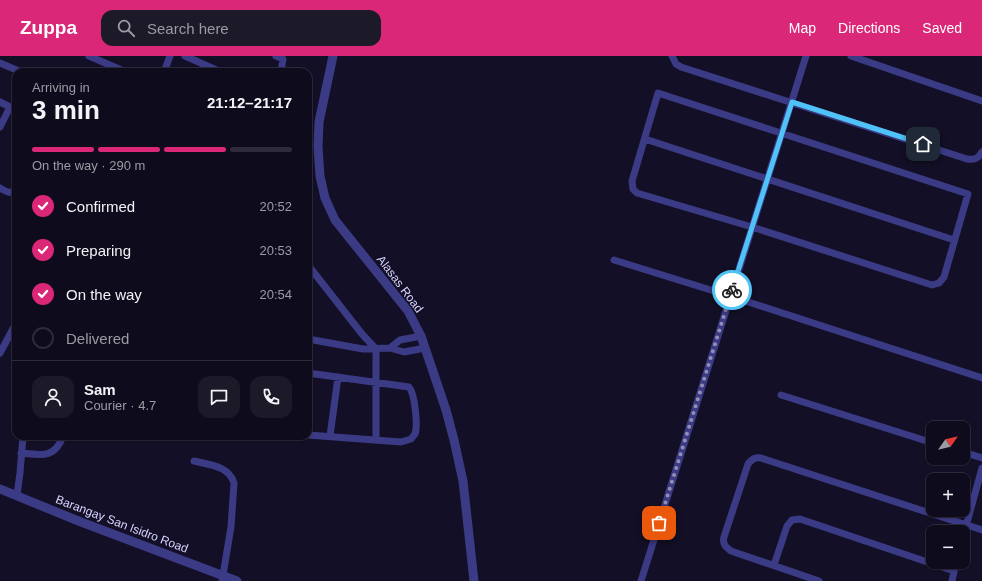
<!DOCTYPE html>
<meta charset="utf-8">
<style>
:root{--surface:#0e0b1c;--page:#1c1929;--text:#f1f3f6;--muted:#9b9ba3;--line:#2e2b3b;--accent:#db2777}
body{margin:0;font-family:Arial,sans-serif;background:var(--page);color:var(--text);height:100vh;display:flex;flex-direction:column;font-size:15px;white-space:nowrap}
*{box-sizing:border-box;margin:0}
p{font-size:13px;color:var(--muted)}
.icon{flex:none;width:22px;height:22px;fill:none;stroke:currentColor;stroke-width:2;stroke-linecap:round;stroke-linejoin:round}
.map{position:relative;flex:1;overflow:hidden}
.drawer{position:absolute;left:12px;top:12px;width:300px;height:372px;display:flex;flex-direction:column;background:var(--surface);border-radius:12px;box-shadow:0 1px 3px #0004,0 0 0 1px var(--line)}
.drawer>*{flex:none}
.needle{width:26px;rotate:56deg}
.buttons{position:absolute;left:926px;top:365px;display:grid;gap:8px}
.buttons a{display:grid;place-items:center;width:44px;height:44px;border-radius:8px;background:var(--surface);box-shadow:0 1px 3px #0004,0 0 0 1px var(--line);font-size:20px}
.pin{position:absolute;display:grid;place-items:center;width:34px;height:34px;color:#fff;margin:-17px;border-radius:8px;box-shadow:0 2px 6px #0006}
.courier{position:absolute;display:grid;place-items:center;width:40px;height:40px;margin:-20px;border:3px solid #4fc3f7;border-radius:50%;background:#fff;color:#222;box-shadow:0 1px 5px #0007}
.summary em{font-style:normal;font-weight:700}
.summary div{display:flex;flex-direction:column-reverse}
.summary{display:flex;align-items:center;justify-content:space-between;height:68px;padding:0 20px}
h1{font-size:26px;font-weight:700;line-height:30px}
.bar{display:grid;grid-template-columns:repeat(4,1fr);gap:6px 4px;align-content:center;height:48px;padding:0 20px}
.bar i{height:5px;border-radius:3px;background:var(--line)}
.bar .on{background:var(--accent)}
.bar p{grid-column:span 4}
.line{display:flex;align-items:center;gap:10px;padding:0 20px;border-top:1px solid var(--line)}
.line div{flex:1}
.round{display:grid;place-items:center;flex:none;width:42px;height:42px;border-radius:12px;background:var(--page)}
ol{padding:0 20px;list-style:none}
li{display:flex;align-items:center;gap:12px;height:44px}
li p{margin-inline-start:auto}
li .icon{padding:4px;border-radius:50%;background:var(--accent);color:#fff;stroke-width:4}
li:last-child{color:var(--muted)}
li i{width:22px;height:22px;border:2px solid var(--line);border-radius:50%}
header{display:flex;align-items:center;gap:24px;box-sizing:border-box;height:56px;padding:0 20px;background:var(--accent);color:#fff}
header strong{font-size:19px}
nav{display:flex;gap:22px;margin-inline-start:auto;font-size:14px}
.search{width:280px;height:36px;background:var(--page);display:flex;align-items:center;gap:10px;box-sizing:border-box;padding:0 14px;border-radius:12px;color:var(--muted);font-size:15px}
.map>svg:first-child{display:block}
.lines{fill:none;stroke-linecap:round;stroke-linejoin:round}
.minor{stroke:#3b3a85;stroke-width:7}
.tertiary{stroke:#3b3a85;stroke-width:9}
.done{stroke:#938fb3;stroke-width:4;stroke-dasharray:0 7.2}
.route{stroke:#4fc3f7;stroke-width:5}
.labels{text-anchor:middle;dominant-baseline:central;stroke-width:3;stroke-linejoin:round;paint-order:stroke}
.street-label{font-size:12px;fill:#d8d4ff;stroke:#130f26}
</style>
<header>
<strong>Zuppa</strong>
<div class="search"><svg class="icon" aria-label="search" viewBox="0 0 24 24"><circle cx="10" cy="10" r="6"/><path d="M15 15l6 6"/></svg>Search here</div>
<nav><a>Map</a><a>Directions</a><a>Saved</a></nav>
</header>
<div class="map">
<svg width="982" height="525" viewBox="0 0 982 525">
<rect width="100%" height="100%" fill="#130f26"/>
<g class="lines">
<path class="minor" d="M 89,0 L 126,16
M 185,0 L 221,16
M 276,0 L 283,3 L 281,16
M 672,0 L 676,8 L 681,11 L 967,103 C 974,104 978,103 982,96
M 851,0 L 982,45
M 0,7 L 21,16
M 164,16 L 170,0
M 658,37 L 968,138 L 944,221 L 939,227 L 932,229 L 752,171 L 637,137 L 633,133 L 632,125 Z
M 0,46 L 16,54
M 0,71 L 10,51
M 645,83 L 954,184
M 0,132 C 5,135 11,139 16,134
M 614,204 L 730,240 L 982,322
M 308,209 L 362,278 L 376,293 L 376,383
M 308,283 L 363,293 L 390,292 L 404,296 L 425,292
M 390,292 L 400,284 L 421,280
M 0,297 L 15,269
M 308,317 L 409,331 C 415,338 418,370 415,378 C 414,379 411,383 411,383 L 401,386 L 308,379
M 781,339 L 933,387
M 330,380 L 338,321
M 963,396 L 982,402
M 21,397 C 41,399 55,403 63,380
M 194,405 C 210,409 229,410 234,427 L 231,471 L 222,525
M 17,439 L 20,417 L 23,380
M 963,481 L 982,412
M 774,509 L 787,470 L 792,464 L 800,463 L 954,515
M 641,525 L 806,0
M 819,525 L 731,495 C 726,491 722,488 724,481 L 748,408 C 752,403 755,401 761,402 L 982,474
M 952,525 L 956,506"/>
<path class="tertiary" d="M 333,0 L 319,66 L 318,91 L 320,120 L 325,142 L 335,164 L 408,255 L 421,280 L 446,354 L 454,384 L 463,425 L 474,525
M 0,433 L 81,466 L 237,525"/>
</g>
<g class="lines">
<path class="done" d="M 659,467 L 732,234"/>
<path class="route" d="M 732,234 L 792,46 L 923,88"/>
</g>
<g class="labels">
<g class="street-label">
<text transform="translate(400 228) rotate(53)">Alasas Road</text>
<text transform="translate(122 468) rotate(21)">Barangay San Isidro Road</text>
</g>
</g>
</svg>
<div class="buttons">
<a><svg class="needle" viewBox="-14 -14 28 28"><path d="M0-13l5 13h-10z" fill="#e53935"/><path d="M0 13l5-13h-10z" fill="#9b9ba3"/></svg></a>
<a>+</a>
<a>−</a>
</div>
<div class="pin" style="left:659px;top:467px;background:#ea580c"><svg class="icon" aria-label="bag" viewBox="0 0 24 24"><path d="M5 8h14l-1 12H6zM9 8a3 3 0 0 1 6 0"/></svg></div>
<div class="pin" style="left:923px;top:88px;background:#1f2937"><svg class="icon" aria-label="home" viewBox="0 0 24 24"><path d="M3 11l9-7 9 7M6 9v11h12V9"/></svg></div>
<div class="courier" style="left:732px;top:234px"><svg class="icon" aria-label="bike" viewBox="0 0 24 24"><circle cx="6" cy="16" r="4"/><circle cx="18" cy="16" r="4"/><path d="M6 16l4-8h5l3 8M10 8l3 8H6M13 5h3"/></svg></div>
<section class="drawer">
<div class="summary"><div><h1>3 min</h1><p>Arriving in</p></div><em>21:12–21:17</em></div>
<div class="bar"><i class="on"></i><i class="on"></i><i class="on"></i><i></i><p>On the way · 290 m</p></div>
<ol>
<li><svg class="icon" aria-label="check" viewBox="0 0 24 24"><path d="M5 12l5 5 9-10"/></svg>Confirmed<p>20:52</p></li>
<li><svg class="icon" aria-label="check" viewBox="0 0 24 24"><path d="M5 12l5 5 9-10"/></svg>Preparing<p>20:53</p></li>
<li><svg class="icon" aria-label="check" viewBox="0 0 24 24"><path d="M5 12l5 5 9-10"/></svg>On the way<p>20:54</p></li>
<li><i></i>Delivered</li>
</ol>
<div class="line" style="height:72px"><a class="round"><svg class="icon" aria-label="person" viewBox="0 0 24 24"><circle cx="12" cy="8" r="4"/><path d="M4 21q1-7 8-7t8 7"/></svg></a><div><b>Sam</b><p>Courier · 4.7</p></div><a class="round"><svg class="icon" aria-label="chat" viewBox="0 0 24 24"><path d="M4 5h16v11H9l-5 4z"/></svg></a><a class="round"><svg class="icon" aria-label="phone" viewBox="0 0 24 24"><path d="M5 4h4l2 5-3 2q2 4 5 5l2-3 5 2v4C11 20 4 13 5 4z"/></svg></a></div>
</section>
</div>
